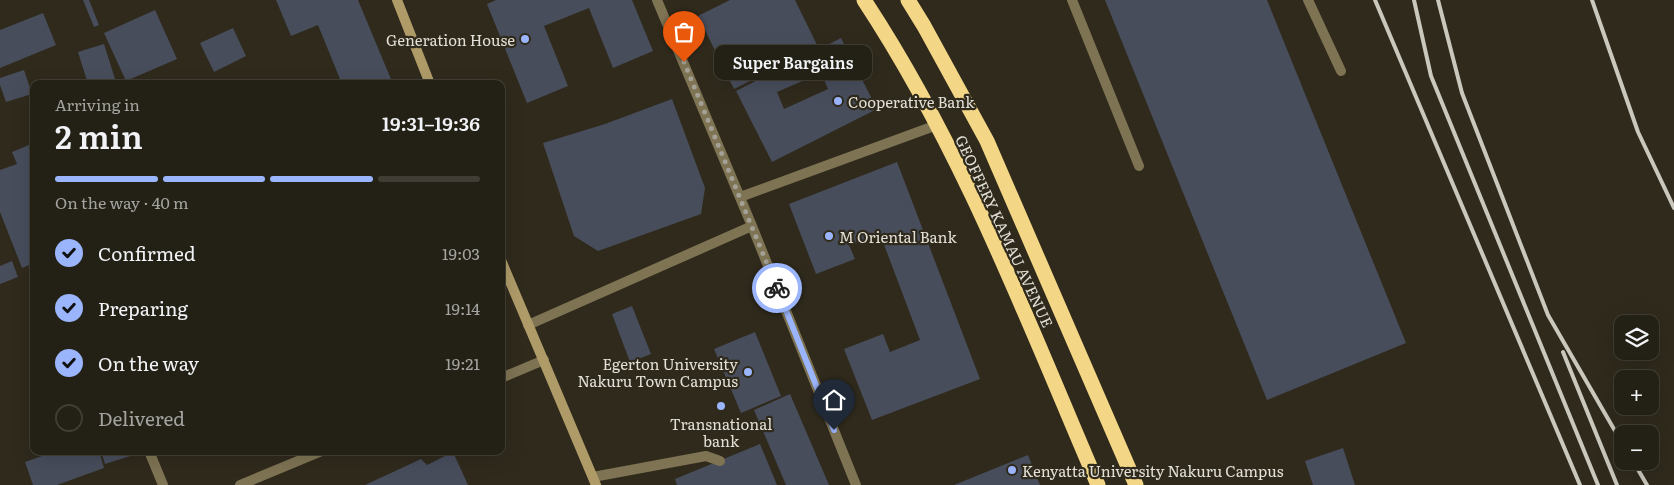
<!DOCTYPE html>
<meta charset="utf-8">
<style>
:root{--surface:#232015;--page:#2b281e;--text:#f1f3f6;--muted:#a3a3a0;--line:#403e34;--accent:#9bb5fd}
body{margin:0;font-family:Literata,serif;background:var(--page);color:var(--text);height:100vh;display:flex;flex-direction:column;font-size:19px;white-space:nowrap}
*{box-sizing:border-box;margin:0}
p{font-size:16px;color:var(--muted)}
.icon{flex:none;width:28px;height:28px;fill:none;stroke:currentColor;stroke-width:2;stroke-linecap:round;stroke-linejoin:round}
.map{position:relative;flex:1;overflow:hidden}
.details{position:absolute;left:30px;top:80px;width:475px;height:375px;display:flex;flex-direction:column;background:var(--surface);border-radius:10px;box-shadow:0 5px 20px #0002,0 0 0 1px var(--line)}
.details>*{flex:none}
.controls{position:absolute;left:1614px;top:315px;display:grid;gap:10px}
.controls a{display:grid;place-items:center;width:45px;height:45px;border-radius:10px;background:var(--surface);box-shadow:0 5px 20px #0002,0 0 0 1px var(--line);font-size:25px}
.pin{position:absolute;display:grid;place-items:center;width:42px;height:42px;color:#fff;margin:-51px -21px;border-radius:50% 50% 50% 0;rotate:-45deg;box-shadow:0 0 5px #0007}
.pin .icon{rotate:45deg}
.courier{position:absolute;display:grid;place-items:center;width:50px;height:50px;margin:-25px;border:4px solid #9bb5fd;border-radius:50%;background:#fff;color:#222;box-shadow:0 1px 6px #0007}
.bubble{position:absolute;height:35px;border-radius:10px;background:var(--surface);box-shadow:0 5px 20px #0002,0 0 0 1px var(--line);font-size:16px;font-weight:600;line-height:35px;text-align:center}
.headline em{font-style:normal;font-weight:600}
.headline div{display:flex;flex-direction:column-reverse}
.headline{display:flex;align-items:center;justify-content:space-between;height:85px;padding:0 25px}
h1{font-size:32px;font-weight:600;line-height:38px}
.bar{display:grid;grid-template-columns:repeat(4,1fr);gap:8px 5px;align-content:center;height:60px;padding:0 25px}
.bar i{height:6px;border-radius:4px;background:var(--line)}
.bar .active{background:var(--accent)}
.bar p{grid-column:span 4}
ol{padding:0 25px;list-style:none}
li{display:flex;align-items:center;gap:15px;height:55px}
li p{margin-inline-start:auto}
li .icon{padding:5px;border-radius:50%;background:var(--accent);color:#111;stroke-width:4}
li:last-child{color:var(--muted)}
li i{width:28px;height:28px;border:2px solid var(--line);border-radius:50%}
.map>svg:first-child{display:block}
.building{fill:#484d5c;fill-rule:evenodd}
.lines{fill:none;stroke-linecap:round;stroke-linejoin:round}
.lane{stroke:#7e7353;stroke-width:10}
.street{stroke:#7e7353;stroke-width:10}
.secondary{stroke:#ae9b68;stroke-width:10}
.highway{stroke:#f4d786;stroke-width:15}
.rail{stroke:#cac7bd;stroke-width:4}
.done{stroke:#a4a096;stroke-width:5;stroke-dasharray:0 9}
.route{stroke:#9bb5fd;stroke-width:6}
.poi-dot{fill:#9bb5fd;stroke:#2f2a1c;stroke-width:2}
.labels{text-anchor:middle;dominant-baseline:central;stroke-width:4.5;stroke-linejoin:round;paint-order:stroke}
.poi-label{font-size:15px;fill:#e3e0d7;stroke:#2f2a1c;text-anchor:start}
.street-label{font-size:15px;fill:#e3e0d7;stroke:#2f2a1c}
</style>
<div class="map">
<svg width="1674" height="485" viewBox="0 0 1674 485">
<rect width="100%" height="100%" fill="#2f2a1c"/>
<path class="building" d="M 83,0 L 89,0 L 99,25 L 94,27 Z
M 276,0 L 358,0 L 393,84 L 342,84 L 318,25 L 291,36 Z
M 496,0 L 632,0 L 653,51 L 613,68 L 589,8 L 544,26 L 568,86 L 527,103 L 487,4 Z
M 730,0 L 795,0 L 818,47 L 734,89 L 698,16 Z
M 1105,0 L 1267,0 L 1406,343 L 1267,400 Z
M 155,10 L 177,59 L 126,81 L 104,33 Z
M 43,13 L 56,45 L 0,68 L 0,30 Z
M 233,28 L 246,56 L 214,72 L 200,43 Z
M 841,38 L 877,109 L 772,162 L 736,91 ZM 821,73 L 828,89 L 784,109 L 777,92 Z
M 104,44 L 115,79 L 99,84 L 88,84 L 78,52 Z
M 24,70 L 32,94 L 6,102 L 0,85 L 0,78 Z
M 672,99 L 705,188 L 701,214 L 598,251 L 574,236 L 543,143 L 605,124 Z
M 34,143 L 34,263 L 22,268 L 0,212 L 0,170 L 17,164 L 12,152 Z
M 897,162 L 980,379 L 872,420 L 844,349 L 883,334 L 890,352 L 920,340 L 880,234 L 849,245 L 855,259 L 816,274 L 789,204 Z
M 12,261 L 18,277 L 0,284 L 0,266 Z
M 632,306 L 651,354 L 630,362 L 612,314 Z
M 755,332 L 781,396 L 741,413 L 714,349 Z
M 790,394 L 829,485 L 786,485 L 754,410 Z
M 760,444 L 777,485 L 677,485 L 675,479 Z
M 1343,448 L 1355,485 L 1313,485 L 1305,461 Z
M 56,451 L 99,451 L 104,468 L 57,485 L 33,485 L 25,462 Z
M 101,451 L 143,451 L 143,452 L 105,464 Z
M 453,452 L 468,485 L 365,485 L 421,459 L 427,465 Z
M 1028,455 L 1040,485 L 954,485 Z"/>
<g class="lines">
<path class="lane" d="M 657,0 L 752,226 L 856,485
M 1072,0 L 1139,166
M 1308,0 L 1341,71
M 740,197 L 937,125
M 528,325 L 752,226
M 149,451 L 163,485
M 593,477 L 706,456 L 720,461"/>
<path class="street" d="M 501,378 L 544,360
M 240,485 L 322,451"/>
<path class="secondary" d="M 397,0 L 430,84
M 501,260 L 596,485"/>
<path class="highway" d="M 864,0 C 963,150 1027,320 1098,485
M 908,0 L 924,26 L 987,141 L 1136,485"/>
<path class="rail" d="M 1375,0 L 1580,485
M 1414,0 L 1431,76 L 1598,485
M 1438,0 L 1462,93 L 1548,315 L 1622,443
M 1592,0 L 1638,132 L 1674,208
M 1563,352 L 1617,485
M 1633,461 L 1647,485"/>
</g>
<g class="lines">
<path class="done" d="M 684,62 L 777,288"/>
<path class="route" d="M 777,288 L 834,430"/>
</g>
<g class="poi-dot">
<circle cx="525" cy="39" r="5"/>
<circle cx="838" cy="101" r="5"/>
<circle cx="829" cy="236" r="5"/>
<circle cx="748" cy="372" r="5"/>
<circle cx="721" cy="406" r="5"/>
<circle cx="1012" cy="470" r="5"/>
</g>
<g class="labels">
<g class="poi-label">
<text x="515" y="39" text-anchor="end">Generation House</text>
<text x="848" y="101">Cooperative Bank</text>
<text x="839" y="236">M Oriental Bank</text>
<text x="738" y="363" text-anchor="end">Egerton University<tspan x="738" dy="17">Nakuru Town Campus</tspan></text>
<text x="721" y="423" text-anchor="middle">Transnational<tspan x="721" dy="17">bank</tspan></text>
<text x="1022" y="470">Kenyatta University Nakuru Campus</text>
</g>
<g class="street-label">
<text transform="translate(1005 231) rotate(65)">GEOFFERY KAMAU AVENUE</text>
</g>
</g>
</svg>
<div class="controls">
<a><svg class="icon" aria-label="layers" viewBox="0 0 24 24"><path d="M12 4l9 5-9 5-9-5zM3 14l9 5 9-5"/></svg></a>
<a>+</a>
<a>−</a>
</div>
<div class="pin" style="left:684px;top:62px;background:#ea580c"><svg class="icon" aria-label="bag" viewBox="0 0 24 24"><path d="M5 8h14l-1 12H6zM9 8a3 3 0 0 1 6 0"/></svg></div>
<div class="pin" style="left:834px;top:430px;background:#1f2937"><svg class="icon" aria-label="home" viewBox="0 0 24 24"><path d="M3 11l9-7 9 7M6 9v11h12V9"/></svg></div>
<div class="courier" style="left:777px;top:288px"><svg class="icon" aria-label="bike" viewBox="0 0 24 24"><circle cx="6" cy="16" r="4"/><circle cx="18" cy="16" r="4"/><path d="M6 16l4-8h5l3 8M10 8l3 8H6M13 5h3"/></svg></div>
<div class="bubble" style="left:714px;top:45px;width:158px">Super Bargains</div>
<section class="details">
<div class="headline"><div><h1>2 min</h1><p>Arriving in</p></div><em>19:31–19:36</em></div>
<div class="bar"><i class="active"></i><i class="active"></i><i class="active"></i><i></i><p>On the way · 40 m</p></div>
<ol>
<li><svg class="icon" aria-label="check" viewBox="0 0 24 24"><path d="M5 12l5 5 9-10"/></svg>Confirmed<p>19:03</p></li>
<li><svg class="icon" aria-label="check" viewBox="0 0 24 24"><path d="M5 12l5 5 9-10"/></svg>Preparing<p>19:14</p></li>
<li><svg class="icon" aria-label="check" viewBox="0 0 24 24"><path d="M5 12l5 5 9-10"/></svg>On the way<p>19:21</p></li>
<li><i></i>Delivered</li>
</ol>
</section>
</div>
